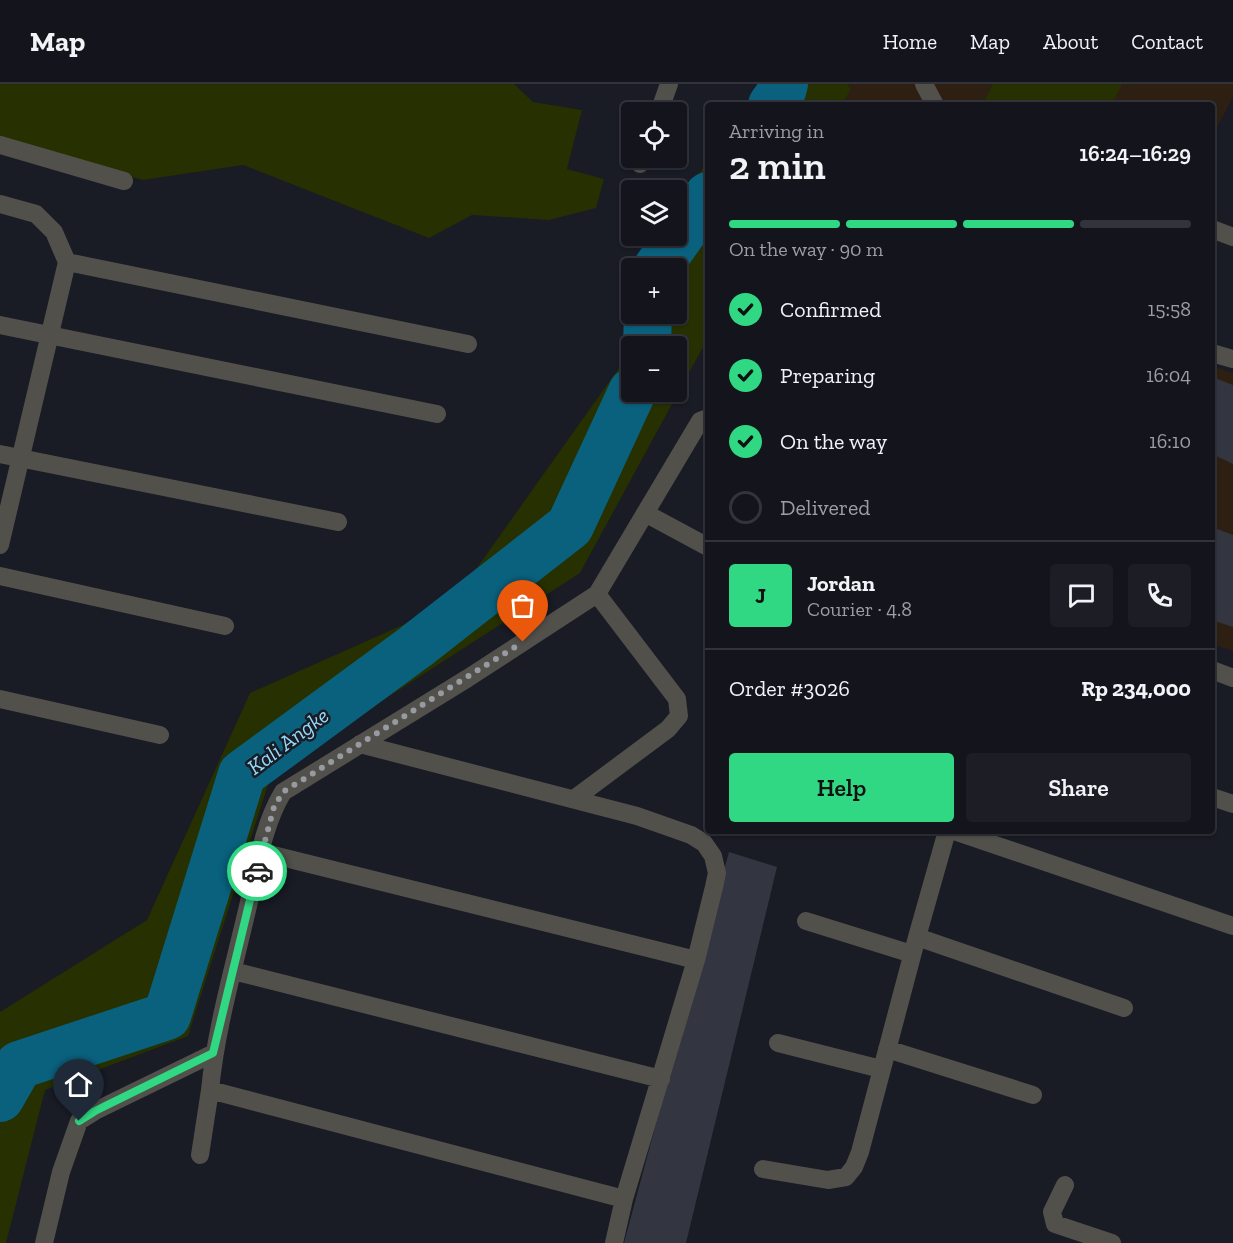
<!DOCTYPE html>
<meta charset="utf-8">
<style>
:root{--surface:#13141c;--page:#1c1d25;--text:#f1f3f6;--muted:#9d9ea3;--line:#32333b;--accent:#30d883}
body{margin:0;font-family:"Zilla Slab",serif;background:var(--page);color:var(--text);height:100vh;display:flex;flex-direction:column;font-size:22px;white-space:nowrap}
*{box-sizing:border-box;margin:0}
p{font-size:20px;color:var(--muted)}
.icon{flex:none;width:33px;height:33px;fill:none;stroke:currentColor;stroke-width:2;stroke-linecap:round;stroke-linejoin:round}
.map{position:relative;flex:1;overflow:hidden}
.drawer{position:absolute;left:705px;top:18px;width:510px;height:732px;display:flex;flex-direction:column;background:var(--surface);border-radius:6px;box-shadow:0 2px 4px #0004,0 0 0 2px var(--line)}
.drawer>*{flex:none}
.buttons{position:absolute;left:621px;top:18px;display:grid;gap:12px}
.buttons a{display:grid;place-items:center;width:66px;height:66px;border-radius:6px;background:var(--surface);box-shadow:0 2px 4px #0004,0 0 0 2px var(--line);font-size:30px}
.pin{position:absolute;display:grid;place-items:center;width:51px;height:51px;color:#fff;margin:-62px -26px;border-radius:50% 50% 50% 0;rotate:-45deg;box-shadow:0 0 6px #0007}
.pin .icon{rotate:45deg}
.courier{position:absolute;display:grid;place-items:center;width:60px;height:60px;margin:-30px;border:4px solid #30d883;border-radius:50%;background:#fff;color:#222;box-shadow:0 2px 8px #0007}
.summary em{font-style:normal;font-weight:600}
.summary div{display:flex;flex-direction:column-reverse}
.summary{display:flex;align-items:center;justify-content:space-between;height:102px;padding:0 24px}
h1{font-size:39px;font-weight:600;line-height:45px}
.bar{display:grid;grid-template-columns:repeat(4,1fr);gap:9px 6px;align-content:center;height:72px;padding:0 24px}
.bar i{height:8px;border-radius:4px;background:var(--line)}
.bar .active{background:var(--accent)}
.bar p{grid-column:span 4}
.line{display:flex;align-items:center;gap:15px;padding:0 24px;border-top:2px solid var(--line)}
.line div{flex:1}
.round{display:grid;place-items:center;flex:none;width:63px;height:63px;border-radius:6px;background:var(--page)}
ol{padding:0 24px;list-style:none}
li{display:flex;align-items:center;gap:18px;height:66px}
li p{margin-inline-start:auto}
li .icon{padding:6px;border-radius:50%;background:var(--accent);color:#111;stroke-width:4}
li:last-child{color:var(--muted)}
li i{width:33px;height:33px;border:3px solid var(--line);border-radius:50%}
.action{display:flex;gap:12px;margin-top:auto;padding:12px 24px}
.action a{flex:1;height:69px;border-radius:6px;background:var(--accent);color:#111;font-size:24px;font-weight:600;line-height:69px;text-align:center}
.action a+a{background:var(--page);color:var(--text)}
header{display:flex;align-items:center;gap:36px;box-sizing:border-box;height:84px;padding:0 30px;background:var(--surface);border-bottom:2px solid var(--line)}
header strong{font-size:28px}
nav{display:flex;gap:33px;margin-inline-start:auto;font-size:21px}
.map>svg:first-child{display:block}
.education{fill:#2d2013}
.green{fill:#263000}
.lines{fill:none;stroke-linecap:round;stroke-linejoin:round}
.river{stroke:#0a617e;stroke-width:48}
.building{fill:#333641}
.minor{stroke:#52504b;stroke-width:18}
.done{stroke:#989aa2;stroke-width:6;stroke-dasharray:0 10.8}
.route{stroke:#30d883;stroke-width:8}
.labels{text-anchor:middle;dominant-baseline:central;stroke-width:5;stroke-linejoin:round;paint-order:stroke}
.water-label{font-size:22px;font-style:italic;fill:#94dbfa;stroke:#191b25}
</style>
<header>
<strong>Map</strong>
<nav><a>Home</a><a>Map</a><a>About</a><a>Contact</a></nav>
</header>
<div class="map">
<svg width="1233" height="1159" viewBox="0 0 1233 1159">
<rect width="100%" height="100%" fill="#191b25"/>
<path class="education" d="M 847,0 L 1233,0 L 1233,13 L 1212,53 L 1212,21 L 842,21 L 851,5 Z
M 1212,282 L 1233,289 L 1233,567 L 1212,560 Z"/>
<path class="green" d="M 0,0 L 514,0 L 533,18 L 582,26 L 567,85 L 604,95 L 596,124 L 549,136 L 472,131 L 429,154 L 243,81 L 143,96 L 0,58 Z
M 759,0 L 847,0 L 851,5 L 842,21 L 745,21 Z
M 993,0 L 1122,0 L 1112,21 L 982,21 Z
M 708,76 L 708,254 L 580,489 L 272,688 L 188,952 L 45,1006 L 6,1159 L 0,1159 L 0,928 L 147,836 L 250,609 L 452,519 L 631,267 L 632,308 L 676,308 L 676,262 L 635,262 L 659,230 L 676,230 L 676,184 L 656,184 L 644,172 L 658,152 L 676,152 L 677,123 Z"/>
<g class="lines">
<path class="river" d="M 772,21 L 782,7 L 784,0
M 657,184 L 708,112
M 647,262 L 648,230
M 0,1014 L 19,981 L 167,932 L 242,690 L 415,563 L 570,442 L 632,308"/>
</g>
<path class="building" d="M 1212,293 L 1233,301 L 1233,380 L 1212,370 Z
M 1212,443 L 1233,451 L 1233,543 L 1212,536 Z
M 729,768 L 777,783 L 686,1159 L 624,1159 Z"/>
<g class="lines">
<path class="minor" d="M 924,0 L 935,21
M 659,28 L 669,0
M 0,61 L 124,97
M 640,80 L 642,74
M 0,120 L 36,130 L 54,148 L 67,178 L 0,461
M 1212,145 L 1233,153
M 67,178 L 468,260
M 0,241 L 437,330
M 1212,269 L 1233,275
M 0,370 L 338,438
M 645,429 L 708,463
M 0,492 L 225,542
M 1212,586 L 1233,594
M 0,615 L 160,651
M 360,660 L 637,732 L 691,751 L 704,759 L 713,772 L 717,789 L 714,803 L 696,876 L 624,1115 L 614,1159
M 1212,713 L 1233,720
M 574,715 L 668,645 L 679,632 L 677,615 L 597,510
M 954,747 L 1233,842
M 261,768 L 696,876
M 806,837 L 912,870
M 917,853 L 1124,924
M 233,887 L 661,995
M 778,959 L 881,985
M 887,965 L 1033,1011
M 200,1071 L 210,1006
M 763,1085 L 828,1096 L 846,1093 L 854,1083 L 860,1068 L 917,853 L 947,747
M 1065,1101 L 1052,1128 L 1055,1140 L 1112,1159
M 624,1115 L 210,1006 C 216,944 234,883 248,822 C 257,784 263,741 283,708 L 468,594 L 597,510 L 700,337 L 708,334
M 44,1159 L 61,1088 L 79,1037 L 95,1027 L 214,969"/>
</g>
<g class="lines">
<path class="done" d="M 257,787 L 274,723 L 283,708 L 523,558"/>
<path class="route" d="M 79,1037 L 95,1027 L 213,969 L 257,787"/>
</g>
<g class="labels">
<g class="water-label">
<text transform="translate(288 657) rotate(-37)">Kali Angke</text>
</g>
</g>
</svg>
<div class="buttons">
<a><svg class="icon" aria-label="locate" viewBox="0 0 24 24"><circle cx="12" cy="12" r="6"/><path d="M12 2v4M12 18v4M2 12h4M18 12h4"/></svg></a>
<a><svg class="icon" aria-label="layers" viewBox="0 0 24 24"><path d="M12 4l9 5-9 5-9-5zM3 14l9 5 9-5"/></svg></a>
<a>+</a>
<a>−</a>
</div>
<div class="pin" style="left:523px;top:558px;background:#ea580c"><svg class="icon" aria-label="bag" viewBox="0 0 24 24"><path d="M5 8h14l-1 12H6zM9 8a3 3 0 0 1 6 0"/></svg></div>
<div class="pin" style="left:79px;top:1037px;background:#1f2937"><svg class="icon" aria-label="home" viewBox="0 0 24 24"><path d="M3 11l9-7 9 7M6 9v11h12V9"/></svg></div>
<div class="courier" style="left:257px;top:787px"><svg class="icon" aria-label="car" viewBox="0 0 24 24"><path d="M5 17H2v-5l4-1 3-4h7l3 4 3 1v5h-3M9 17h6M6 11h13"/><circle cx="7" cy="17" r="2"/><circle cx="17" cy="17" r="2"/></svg></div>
<section class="drawer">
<div class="summary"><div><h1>2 min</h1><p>Arriving in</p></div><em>16:24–16:29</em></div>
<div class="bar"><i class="active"></i><i class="active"></i><i class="active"></i><i></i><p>On the way · 90 m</p></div>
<ol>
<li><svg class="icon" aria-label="check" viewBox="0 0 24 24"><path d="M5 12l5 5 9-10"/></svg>Confirmed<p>15:58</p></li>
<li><svg class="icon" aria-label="check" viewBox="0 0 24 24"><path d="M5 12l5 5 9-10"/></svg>Preparing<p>16:04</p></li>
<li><svg class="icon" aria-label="check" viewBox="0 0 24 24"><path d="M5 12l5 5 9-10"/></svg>On the way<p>16:10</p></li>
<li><i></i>Delivered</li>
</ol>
<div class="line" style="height:108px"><b class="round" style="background:var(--accent);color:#111">J</b><div><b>Jordan</b><p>Courier · 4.8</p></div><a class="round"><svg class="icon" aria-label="chat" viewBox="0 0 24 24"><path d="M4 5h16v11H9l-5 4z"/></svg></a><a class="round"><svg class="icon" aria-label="phone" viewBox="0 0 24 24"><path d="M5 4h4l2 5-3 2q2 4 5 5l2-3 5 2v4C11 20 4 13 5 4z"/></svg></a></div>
<div class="line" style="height:78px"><div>Order #3026</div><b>Rp 234,000</b></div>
<div class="action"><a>Help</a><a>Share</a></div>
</section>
</div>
